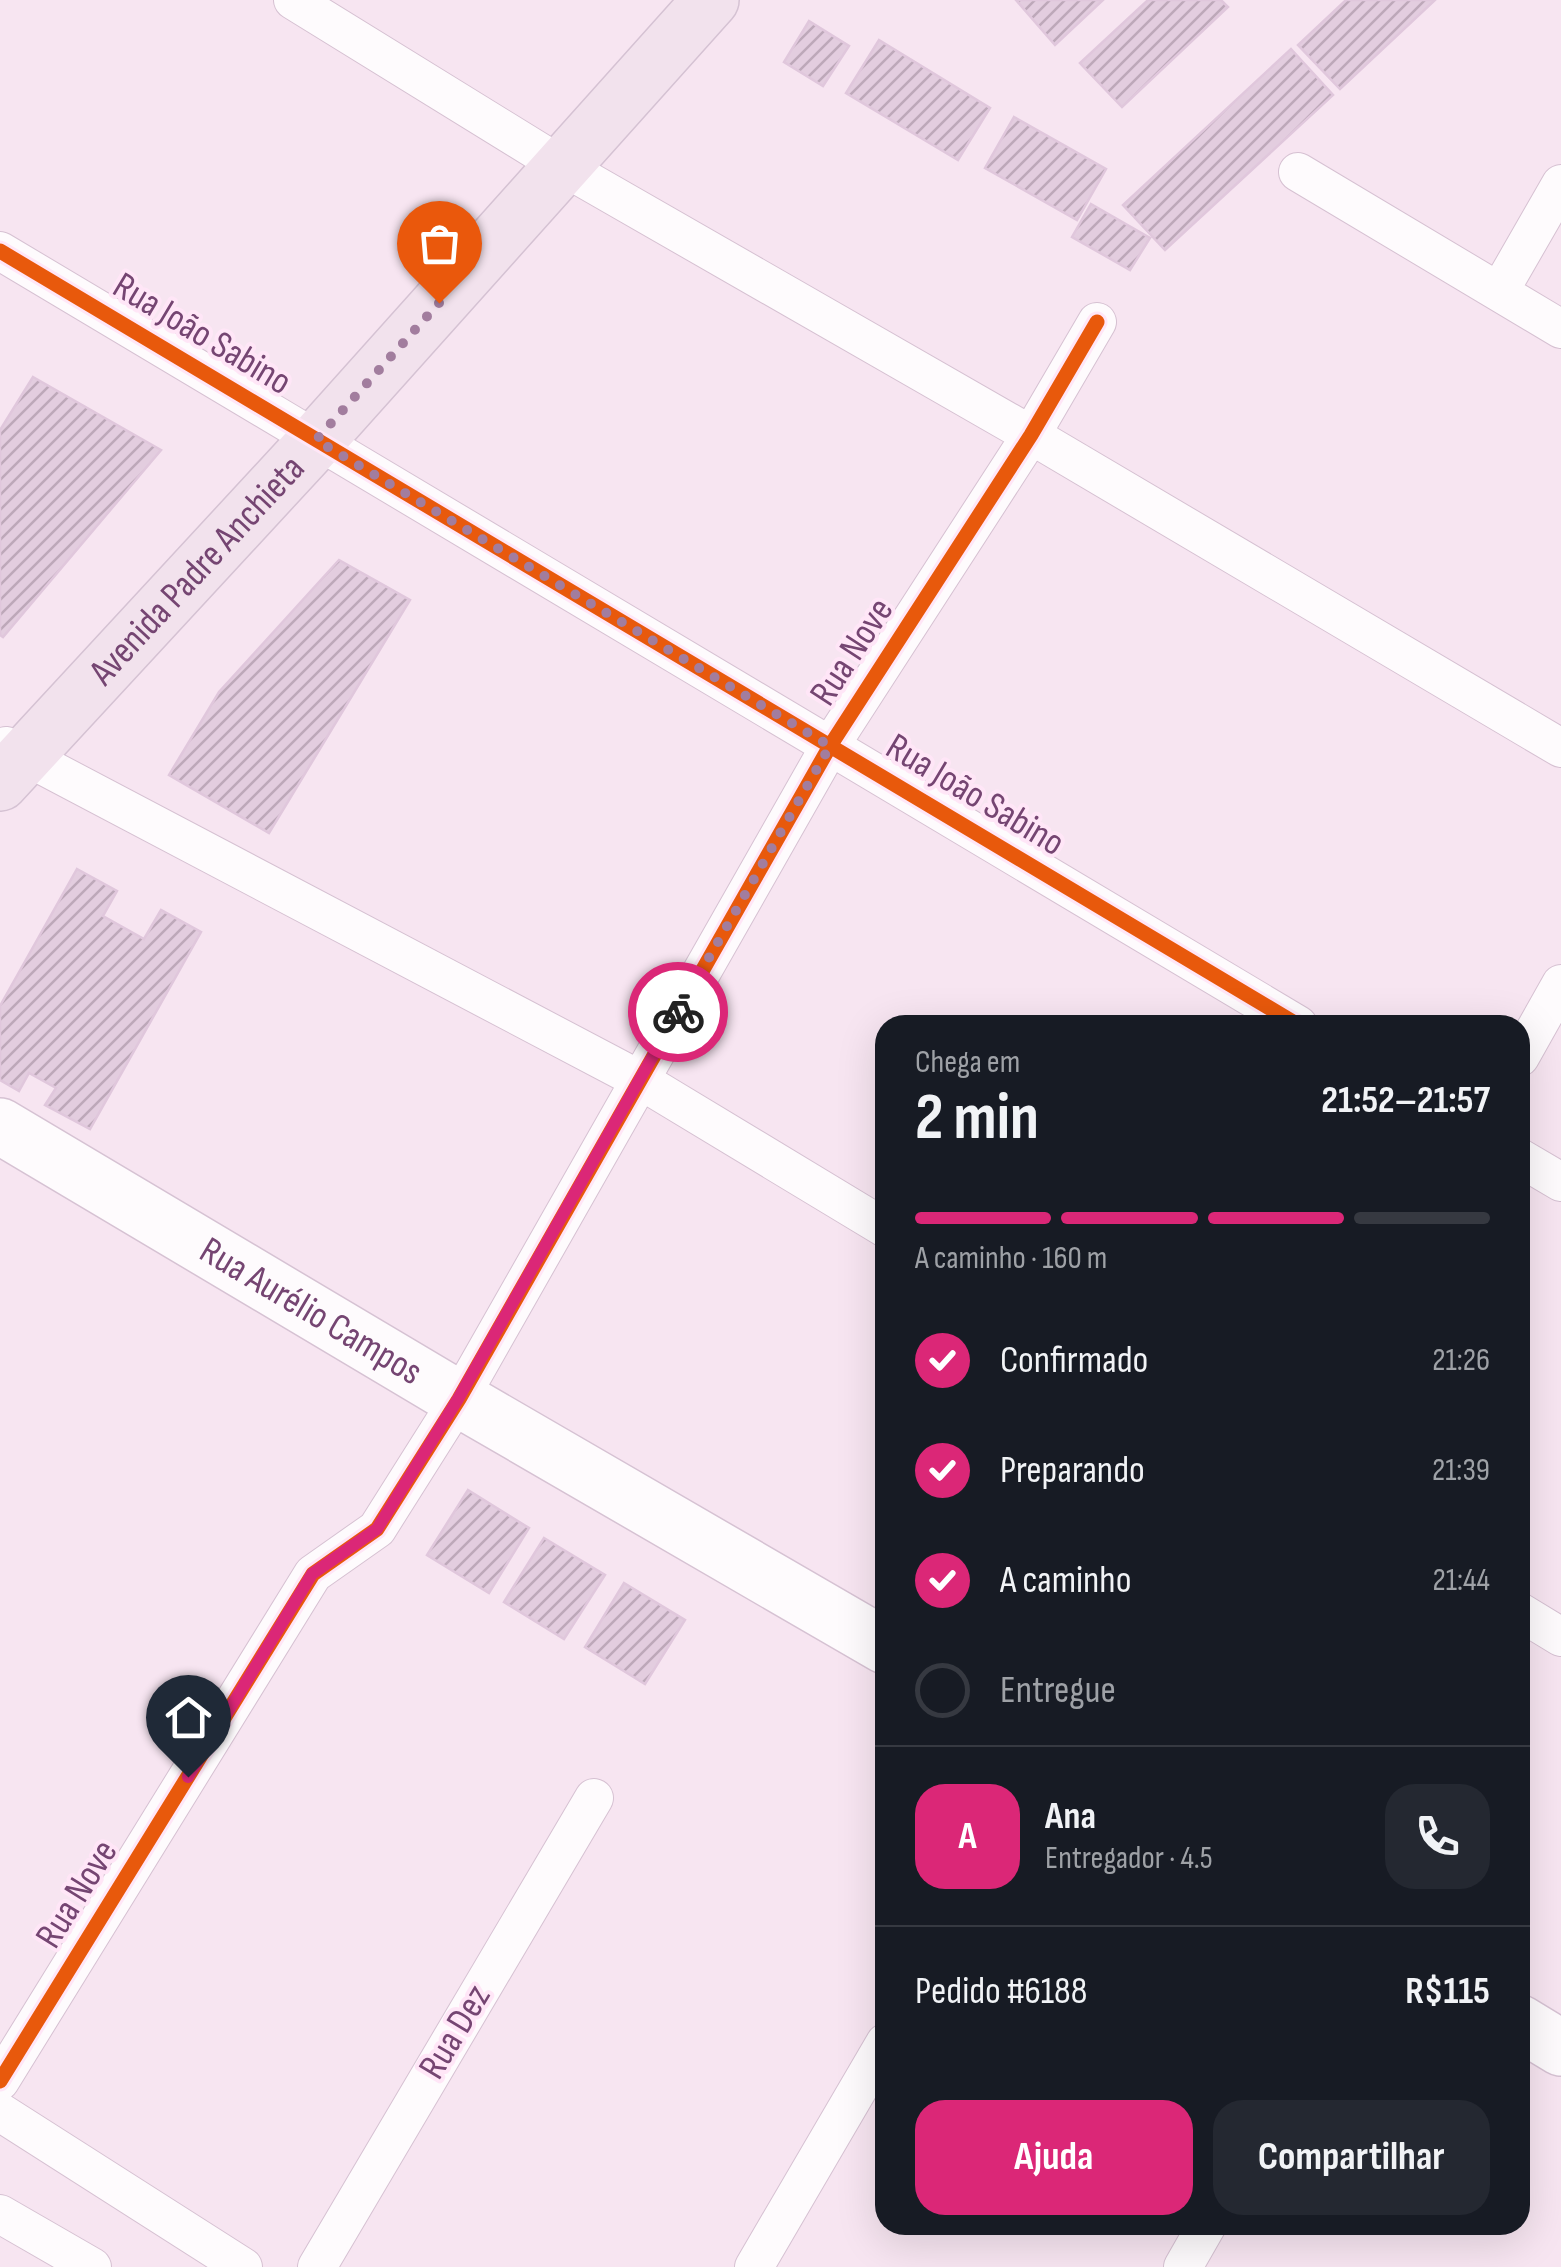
<!DOCTYPE html>
<html lang="pt">
<meta charset="utf-8">
<style>
:root{--surface:#171b24;--page:#242831;--text:#f1f3f6;--muted:#9ea1a6;--line:#363941;--accent:#db2777}
body{margin:0;font-family:"Sofia Sans Condensed",sans-serif;background:var(--page);color:var(--text);height:100vh;display:flex;flex-direction:column;font-size:38px;white-space:nowrap}
*{box-sizing:border-box;margin:0}
p{font-size:32px;color:var(--muted)}
.icon{flex:none;width:55px;height:55px;fill:none;stroke:currentColor;stroke-width:2;stroke-linecap:round;stroke-linejoin:round}
.map{position:relative;flex:1;overflow:hidden}
.drawer{position:absolute;left:875px;top:1015px;width:655px;height:1220px;display:flex;flex-direction:column;background:var(--surface);border-radius:30px;box-shadow:0 10px 40px #0002}
.drawer>*{flex:none}
.pin{position:absolute;display:grid;place-items:center;width:85px;height:85px;color:#fff;margin:-102px -42px;border-radius:50% 50% 50% 0;rotate:-45deg;box-shadow:0 0 10px #0007}
.pin .icon{rotate:45deg}
.courier{position:absolute;display:grid;place-items:center;width:100px;height:100px;margin:-50px;border:8px solid #db2777;border-radius:50%;background:#fff;color:#222;box-shadow:0 2px 12px #0007}
.head em{font-style:normal;font-weight:700}
.head div{display:flex;flex-direction:column-reverse}
.head{display:flex;align-items:center;justify-content:space-between;height:170px;padding:0 40px}
h1{font-size:65px;font-weight:700;line-height:75px}
.bar{display:grid;grid-template-columns:repeat(4,1fr);gap:15px 10px;align-content:center;height:120px;padding:0 40px}
.bar i{height:12px;border-radius:8px;background:var(--line)}
.bar .current{background:var(--accent)}
.bar p{grid-column:span 4}
.line{display:flex;align-items:center;gap:25px;padding:0 40px;border-top:2px solid var(--line)}
.line div{flex:1}
.round{display:grid;place-items:center;flex:none;width:105px;height:105px;border-radius:30px;background:var(--page)}
ol{padding:0 40px;list-style:none}
li{display:flex;align-items:center;gap:30px;height:110px}
li p{margin-inline-start:auto}
li .icon{padding:10px;border-radius:50%;background:var(--accent);color:#fff;stroke-width:4}
li:last-child{color:var(--muted)}
li i{width:55px;height:55px;border:5px solid var(--line);border-radius:50%}
.button{display:flex;gap:20px;margin-top:auto;padding:20px 40px}
.button a{flex:1;height:115px;border-radius:30px;background:var(--accent);color:#fff;font-size:40px;font-weight:700;line-height:115px;text-align:center}
.button a+a{background:var(--page);color:var(--text)}
.map>svg:first-child{display:block}
.building{fill:url(#building-hatch);stroke:#e0c7dc;stroke-width:2.5}
.lines{fill:none;stroke-linecap:round;stroke-linejoin:round}
.street-casing{stroke:#d6c1d2;stroke-width:40}
.secondary-casing{stroke:#d6c2d3;stroke-width:58}
.primary-casing{stroke:#d5c2d3;stroke-width:58}
.street{stroke:#fefbfd;stroke-width:38}
.secondary{stroke:#fefbfd;stroke-width:55}
.primary{stroke:#f2e2ed;stroke-width:55}
.cycleway-casing{stroke:#ffe6f7;stroke-width:21}
.cycleway{stroke:#e8590c;stroke-width:15}
.done{stroke:#a27d9e;stroke-width:10;stroke-dasharray:0 18}
.route{stroke:#db2777;stroke-width:12}
.labels{text-anchor:middle;dominant-baseline:central;stroke-width:8;stroke-linejoin:round;paint-order:stroke}
.street-label{font-size:38px;fill:#754572;stroke:#ffe6f7}
</style>
<div class="map">
<svg width="1561" height="2267" viewBox="0 0 1561 2267">
<defs>
<pattern id="building-hatch" width="6" height="6" patternUnits="userSpaceOnUse" patternTransform="scale(2.5)"><rect width="6" height="6" fill="#e3cddf"/><path d="M-1 1l2-2M0 6l6-6M5 7l2-2" fill="none" stroke="#bda8b9"/></pattern>
</defs>
<rect width="100%" height="100%" fill="#f7e5f1"/>
<path class="building" d="M 1016,0 L 1103,0 L 1055,45 Z
M 1148,0 L 1221,0 L 1228,7 L 1122,107 L 1080,63 Z
M 1346,0 L 1435,0 L 1340,89 L 1298,45 Z
M 809,21 L 849,46 L 823,86 L 784,62 Z
M 879,40 L 990,108 L 958,160 L 846,93 Z
M 1291,49 L 1333,95 L 1165,250 L 1123,205 Z
M 1014,117 L 1106,169 L 1077,220 L 985,168 Z
M 1091,204 L 1150,238 L 1130,270 L 1072,237 Z
M 33,377 L 161,450 L 3,637 L 0,635 L 0,430 Z
M 339,560 L 410,600 L 269,833 L 169,775 L 219,692 Z
M 77,869 L 117,891 L 103,916 L 144,939 L 161,910 L 201,932 L 90,1129 L 45,1105 L 56,1088 L 29,1073 L 19,1091 L 0,1080 L 0,1006 Z
M 468,1490 L 529,1528 L 489,1593 L 427,1555 Z
M 544,1538 L 605,1575 L 564,1639 L 504,1602 Z
M 624,1583 L 685,1620 L 645,1684 L 585,1647 Z"/>
<g class="lines">
<g class="street-casing">
<path id="street" d="M 293,0 L 562,166 L 1031,435 L 1561,748
M 1298,172 L 1561,329
M 0,251 L 1298,1025
M 1499,292 L 1561,184
M 6,746 L 640,1080 L 885,1228
M 1520,1057 L 1561,984
M 1520,1158 L 1561,1182
M 1520,1612 L 1561,1637
M 0,2081 L 313,1574 L 377,1529 L 459,1399 L 830,746 L 1031,435 L 1097,322
M 0,2112 L 243,2267
M 0,2214 L 92,2267
M 317,2267 L 594,1798
M 754,2267 L 885,2043
M 1183,2267 L 1207,2225"/>
</g>
<g class="secondary-casing">
<g id="secondary">
<path id="s1" d="M 0,1126 L 459,1399 L 885,1646"/>
<path d="M 1520,2023 L 1561,2048"/>
</g>
</g>
<g class="primary-casing">
<g id="primary">
<path id="s2" d="M 0,783 L 317,440 L 711,0"/>
</g>
</g>
<use href="#street" class="street"/>
<use href="#secondary" class="secondary"/>
<use href="#primary" class="primary"/>
<g class="cycleway-casing">
<path id="cycleway" d="M 0,251 L 1298,1025
M 0,2081 L 313,1574 L 377,1529 L 459,1399 L 830,746 L 1031,435 L 1097,322"/>
</g>
<use href="#cycleway" class="cycleway"/>
</g>
<g class="lines">
<path class="done" d="M 439,303 L 316,440 L 830,746 L 678,1012"/>
<path class="route" d="M 188,1777 L 312,1574 L 377,1529 L 458,1399 L 678,1012"/>
</g>
<g class="labels">
<g class="street-label">
<text transform="translate(202 334) rotate(31)">Rua João Sabino</text>
<text stroke="none"><textPath href="#s2" startOffset="290">Avenida Padre Anchieta</textPath></text>
<text transform="translate(852 652) rotate(-57)">Rua Nove</text>
<text transform="translate(975 795) rotate(31)">Rua João Sabino</text>
<text stroke="none"><textPath href="#s1" startOffset="362">Rua Aurélio Campos</textPath></text>
<text transform="translate(77 1894) rotate(-58)">Rua Nove</text>
<text transform="translate(455 2032) rotate(-59)">Rua Dez</text>
</g>
</g>
</svg>
<div class="pin" style="left:439px;top:303px;background:#ea580c"><svg class="icon" aria-label="bag" viewBox="0 0 24 24"><path d="M5 8h14l-1 12H6zM9 8a3 3 0 0 1 6 0"/></svg></div>
<div class="pin" style="left:188px;top:1777px;background:#1f2937"><svg class="icon" aria-label="home" viewBox="0 0 24 24"><path d="M3 11l9-7 9 7M6 9v11h12V9"/></svg></div>
<div class="courier" style="left:678px;top:1012px"><svg class="icon" aria-label="bike" viewBox="0 0 24 24"><circle cx="6" cy="16" r="4"/><circle cx="18" cy="16" r="4"/><path d="M6 16l4-8h5l3 8M10 8l3 8H6M13 5h3"/></svg></div>
<section class="drawer">
<div class="head"><div><h1>2 min</h1><p>Chega em</p></div><em>21:52–21:57</em></div>
<div class="bar"><i class="current"></i><i class="current"></i><i class="current"></i><i></i><p>A caminho · 160 m</p></div>
<ol>
<li><svg class="icon" aria-label="check" viewBox="0 0 24 24"><path d="M5 12l5 5 9-10"/></svg>Confirmado<p>21:26</p></li>
<li><svg class="icon" aria-label="check" viewBox="0 0 24 24"><path d="M5 12l5 5 9-10"/></svg>Preparando<p>21:39</p></li>
<li><svg class="icon" aria-label="check" viewBox="0 0 24 24"><path d="M5 12l5 5 9-10"/></svg>A caminho<p>21:44</p></li>
<li><i></i>Entregue</li>
</ol>
<div class="line" style="height:180px"><b class="round" style="background:var(--accent);color:#fff">A</b><div><b>Ana</b><p>Entregador · 4.5</p></div><a class="round"><svg class="icon" aria-label="phone" viewBox="0 0 24 24"><path d="M5 4h4l2 5-3 2q2 4 5 5l2-3 5 2v4C11 20 4 13 5 4z"/></svg></a></div>
<div class="line" style="height:130px"><div>Pedido #6188</div><b>R$115</b></div>
<div class="button"><a>Ajuda</a><a>Compartilhar</a></div>
</section>
</div>
